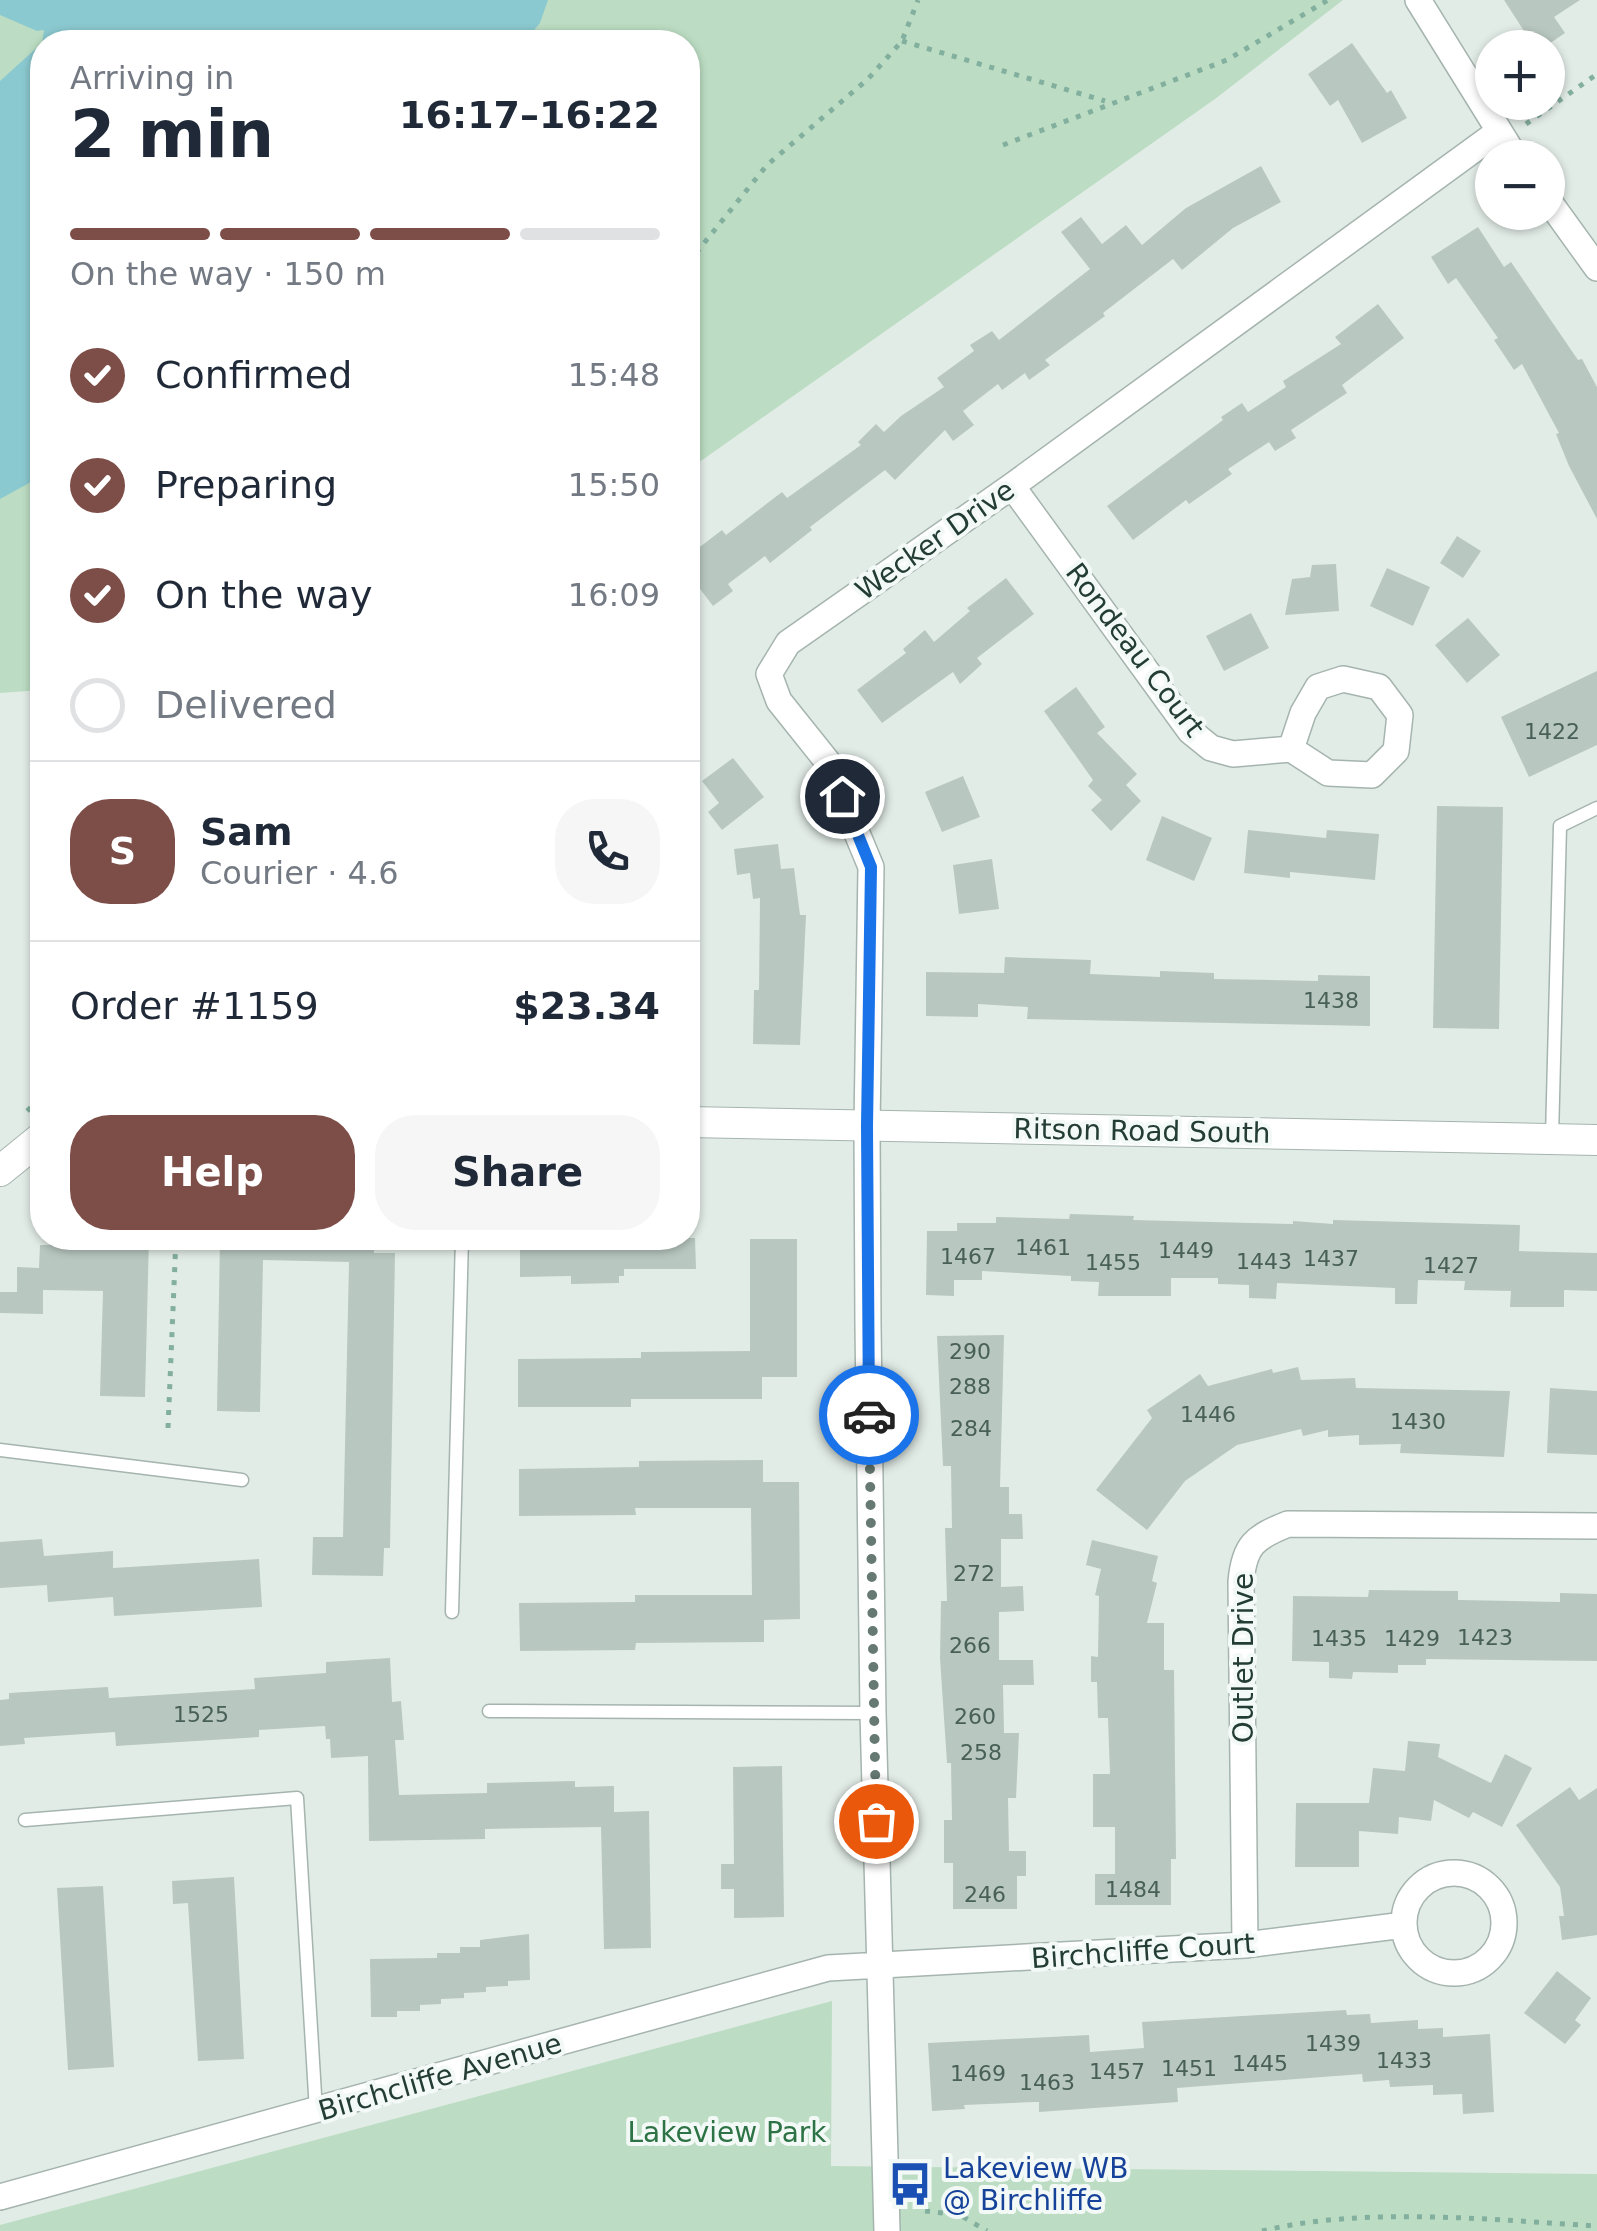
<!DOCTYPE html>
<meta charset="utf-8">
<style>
:root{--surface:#fff;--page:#f6f6f7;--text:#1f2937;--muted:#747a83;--line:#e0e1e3;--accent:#7d4d48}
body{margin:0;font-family:"DejaVu Sans",sans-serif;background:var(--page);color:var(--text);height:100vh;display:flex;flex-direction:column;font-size:38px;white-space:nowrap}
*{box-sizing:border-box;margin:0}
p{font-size:32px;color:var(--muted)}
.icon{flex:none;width:55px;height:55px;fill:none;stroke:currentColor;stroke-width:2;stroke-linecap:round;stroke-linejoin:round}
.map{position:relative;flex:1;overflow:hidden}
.details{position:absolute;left:30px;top:30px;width:670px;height:1220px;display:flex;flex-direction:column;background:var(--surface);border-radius:40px;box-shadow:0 2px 8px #0004}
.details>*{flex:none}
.buttons{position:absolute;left:1475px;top:30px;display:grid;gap:20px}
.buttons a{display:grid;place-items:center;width:90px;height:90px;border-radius:50%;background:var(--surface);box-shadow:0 2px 8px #0004;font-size:50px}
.pin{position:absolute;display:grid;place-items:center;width:85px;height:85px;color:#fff;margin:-42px;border:5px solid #fff;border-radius:50%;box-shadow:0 2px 10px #0007}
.courier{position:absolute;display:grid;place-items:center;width:100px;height:100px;margin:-50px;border:8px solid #1a73e8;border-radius:50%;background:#fff;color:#222;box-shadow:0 2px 12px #0007}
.headline em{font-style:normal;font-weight:800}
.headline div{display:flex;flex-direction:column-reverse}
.headline{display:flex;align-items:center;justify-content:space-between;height:170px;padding:0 40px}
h1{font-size:65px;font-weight:800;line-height:75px}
.bar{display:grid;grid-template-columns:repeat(4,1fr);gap:15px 10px;align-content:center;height:120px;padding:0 40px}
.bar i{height:12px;border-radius:8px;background:var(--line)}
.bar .current{background:var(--accent)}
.bar p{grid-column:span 4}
.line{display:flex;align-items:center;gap:25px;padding:0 40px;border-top:2px solid var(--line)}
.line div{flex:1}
.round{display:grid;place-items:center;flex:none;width:105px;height:105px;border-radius:40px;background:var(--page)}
ol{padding:0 40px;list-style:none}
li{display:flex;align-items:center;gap:30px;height:110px}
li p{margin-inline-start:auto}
li .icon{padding:10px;border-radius:50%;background:var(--accent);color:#fff;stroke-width:4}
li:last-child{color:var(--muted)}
li i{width:55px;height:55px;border:5px solid var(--line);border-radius:50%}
.button{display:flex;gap:20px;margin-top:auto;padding:20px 40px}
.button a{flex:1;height:115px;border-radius:40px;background:var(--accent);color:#fff;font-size:40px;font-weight:800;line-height:115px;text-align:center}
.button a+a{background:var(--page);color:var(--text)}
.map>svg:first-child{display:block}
.green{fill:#bcddc3}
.water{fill:#8bc9d0}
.building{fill:#b8c7c0}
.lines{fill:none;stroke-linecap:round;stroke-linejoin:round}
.service-casing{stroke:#a5b4ae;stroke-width:15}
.minor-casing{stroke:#a5b4ae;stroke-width:28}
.tertiary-casing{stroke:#a5b4ae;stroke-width:32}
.path{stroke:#83af9f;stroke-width:5;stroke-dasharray:5 8;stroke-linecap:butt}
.service{stroke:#fff;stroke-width:12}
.minor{stroke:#fff;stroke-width:25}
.tertiary{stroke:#fff;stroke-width:30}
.done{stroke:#667a73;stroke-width:10;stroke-dasharray:0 18}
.route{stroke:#1a73e8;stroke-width:12}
.labels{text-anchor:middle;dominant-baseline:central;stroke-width:8;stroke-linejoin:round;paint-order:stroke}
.number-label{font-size:22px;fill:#486058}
.street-label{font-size:28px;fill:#233d35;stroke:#f3f9f6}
.park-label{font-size:28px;fill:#2d7345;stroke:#f3f9f6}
.transit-label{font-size:28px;fill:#164399;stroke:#f3f9f6;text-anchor:start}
</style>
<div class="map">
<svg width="1597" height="2231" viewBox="0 0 1597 2231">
<rect width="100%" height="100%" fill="#e2ece7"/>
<path class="green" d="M 0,0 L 1343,0 L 1215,99 L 688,470 L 688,42 L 42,42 L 42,690 L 0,693 Z
M 832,2001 L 831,2166 L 1597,2174 L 1597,2231 L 0,2231 L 0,2225 Z"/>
<path class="water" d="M 0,0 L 548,0 L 540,23 L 524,42 L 42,42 L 42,476 L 0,499 L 0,81 L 42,43 L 44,30 L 37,31 L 0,15 Z"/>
<path class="building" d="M 1504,0 L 1580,0 L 1554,17 L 1565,33 L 1543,48 L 1535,48 Z
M 1352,43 L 1387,93 L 1391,90 L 1407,118 L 1362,143 L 1338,100 L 1330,106 L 1308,74 Z
M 1261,166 L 1281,202 L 1233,228 L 1182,270 L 1173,259 L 1103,313 L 1105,316 L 1045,360 L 1050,365 L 1029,380 L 1025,373 L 1002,390 L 998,384 L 963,411 L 974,425 L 953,441 L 945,430 L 895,480 L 885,470 L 810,527 L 812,530 L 770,563 L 765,556 L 728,584 L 733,591 L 713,606 L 688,573 L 688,556 L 722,530 L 726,535 L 782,492 L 787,498 L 861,445 L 858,442 L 876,424 L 884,432 L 901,416 L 944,387 L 937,378 L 974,351 L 970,345 L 992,331 L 999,340 L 1090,269 L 1061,232 L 1081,217 L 1102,244 L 1126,225 L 1142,245 L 1186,208 Z
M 1478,227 L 1504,267 L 1511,262 L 1578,360 L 1582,359 L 1597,387 L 1597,519 L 1569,466 L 1556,434 L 1559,433 L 1522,364 L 1514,370 L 1494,340 L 1498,338 L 1456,278 L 1448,284 L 1431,257 Z
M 1378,304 L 1404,338 L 1342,385 L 1347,393 L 1291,430 L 1296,438 L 1275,451 L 1269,442 L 1228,469 L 1232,474 L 1189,504 L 1186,500 L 1133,540 L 1107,506 L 1223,420 L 1221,417 L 1242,403 L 1248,412 L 1286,387 L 1283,381 L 1341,344 L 1335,337 Z
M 1457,536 L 1481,551 L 1463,578 L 1440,563 Z
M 1336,564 L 1339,611 L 1285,615 L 1292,579 L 1310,577 L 1312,565 Z
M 1387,568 L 1430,587 L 1413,626 L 1370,606 Z
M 1006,578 L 1034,614 L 977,658 L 982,664 L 960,684 L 953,672 L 882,723 L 857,690 L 906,653 L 903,649 L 925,630 L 934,642 L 970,611 L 967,608 Z
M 1251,613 L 1269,648 L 1224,671 L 1206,636 Z
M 1468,618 L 1500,655 L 1467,683 L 1435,645 Z
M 1597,671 L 1597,745 L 1529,777 L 1501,717 Z
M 1076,687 L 1105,727 L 1097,733 L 1137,774 L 1126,785 L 1141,801 L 1111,831 L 1091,810 L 1102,800 L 1088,786 L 1093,780 L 1044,711 Z
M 733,758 L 764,797 L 722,830 L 708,812 L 719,803 L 702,781 Z
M 963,776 L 980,817 L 942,832 L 925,792 Z
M 1437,806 L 1503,807 L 1499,1029 L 1433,1028 Z
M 1162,816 L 1212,838 L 1194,881 L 1146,860 Z
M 1248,830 L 1326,838 L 1327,830 L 1379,834 L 1375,880 L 1290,872 L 1290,878 L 1244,873 Z
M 778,844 L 781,869 L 794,868 L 800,915 L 806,915 L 800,1045 L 753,1044 L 754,990 L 759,990 L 760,898 L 753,899 L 750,873 L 737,875 L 734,849 Z
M 992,859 L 999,909 L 959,914 L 953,865 Z
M 1005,957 L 1091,960 L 1090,974 L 1160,977 L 1160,971 L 1214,973 L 1214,979 L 1318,981 L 1318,975 L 1370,976 L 1370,1026 L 1027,1019 L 1028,1007 L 978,1004 L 978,1017 L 926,1016 L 926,972 L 1004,973 Z
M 1070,1214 L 1134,1216 L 1133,1220 L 1293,1224 L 1293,1221 L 1333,1224 L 1333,1220 L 1520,1225 L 1519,1251 L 1597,1253 L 1597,1291 L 1564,1290 L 1564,1307 L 1510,1307 L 1511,1291 L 1464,1290 L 1465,1281 L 1418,1280 L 1417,1304 L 1395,1304 L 1395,1288 L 1277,1283 L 1276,1299 L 1249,1298 L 1249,1285 L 1218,1284 L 1218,1278 L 1171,1278 L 1171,1296 L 1098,1296 L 1099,1282 L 1071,1281 L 1071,1276 L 982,1271 L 982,1280 L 954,1280 L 954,1296 L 926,1295 L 927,1231 L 957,1231 L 957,1223 L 996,1223 L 996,1217 L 1069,1219 Z
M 104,1238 L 149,1238 L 145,1397 L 100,1396 L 103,1291 L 43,1290 L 43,1314 L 0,1313 L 0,1292 L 17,1292 L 17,1267 L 39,1268 L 40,1245 L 104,1245 Z
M 220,1238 L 374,1238 L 374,1253 L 395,1253 L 390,1548 L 384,1548 L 383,1576 L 312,1575 L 313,1537 L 343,1537 L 349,1262 L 263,1260 L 260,1412 L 217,1411 Z
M 520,1238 L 695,1238 L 696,1269 L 624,1269 L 624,1276 L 619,1276 L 619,1283 L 571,1284 L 571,1276 L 520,1277 Z
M 750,1239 L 797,1239 L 797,1377 L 762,1377 L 762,1399 L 631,1399 L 631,1407 L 518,1407 L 518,1359 L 641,1358 L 641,1352 L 750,1351 Z
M 1004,1335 L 1000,1487 L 1009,1487 L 1009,1514 L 1022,1514 L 1023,1539 L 1001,1539 L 1001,1587 L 1023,1586 L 1024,1611 L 999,1612 L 999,1660 L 1033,1660 L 1034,1685 L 1003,1685 L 1004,1733 L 1019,1733 L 1016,1798 L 1008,1798 L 1009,1851 L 1026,1851 L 1026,1876 L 1017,1876 L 1017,1909 L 953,1909 L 953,1863 L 944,1863 L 944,1820 L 952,1820 L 951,1763 L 947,1763 L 940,1658 L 941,1601 L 947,1601 L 945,1528 L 952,1528 L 951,1466 L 943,1466 L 937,1336 Z
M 1298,1367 L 1301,1380 L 1355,1378 L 1356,1388 L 1510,1391 L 1504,1457 L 1400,1453 L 1401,1444 L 1359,1445 L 1359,1435 L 1328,1437 L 1328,1430 L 1303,1436 L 1301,1429 L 1237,1445 L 1185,1481 L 1147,1530 L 1096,1490 L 1152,1418 L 1147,1410 L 1200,1374 L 1208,1386 L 1272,1369 L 1273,1373 Z
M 1550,1388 L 1597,1391 L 1597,1455 L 1547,1453 Z
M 763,1460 L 763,1482 L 799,1482 L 800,1619 L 764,1620 L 764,1642 L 636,1643 L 635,1650 L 520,1651 L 519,1603 L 635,1602 L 635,1595 L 752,1595 L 751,1508 L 635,1508 L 636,1515 L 519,1516 L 519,1469 L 639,1467 L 639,1461 Z
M 42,1539 L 44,1556 L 113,1551 L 113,1568 L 259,1559 L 262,1607 L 114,1616 L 113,1597 L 48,1602 L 47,1585 L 0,1588 L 0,1542 Z
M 1092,1540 L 1158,1556 L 1152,1581 L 1157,1583 L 1147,1623 L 1164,1623 L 1164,1670 L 1174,1670 L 1176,1859 L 1171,1859 L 1171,1905 L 1095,1905 L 1095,1874 L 1115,1874 L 1115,1827 L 1093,1827 L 1093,1774 L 1110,1774 L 1108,1718 L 1098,1718 L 1097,1682 L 1091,1682 L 1091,1656 L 1098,1657 L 1099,1596 L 1095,1595 L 1101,1569 L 1086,1565 Z
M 1369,1590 L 1458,1591 L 1458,1600 L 1560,1602 L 1560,1593 L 1597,1594 L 1597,1661 L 1426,1659 L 1426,1665 L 1398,1665 L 1398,1673 L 1353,1672 L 1352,1679 L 1329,1678 L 1329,1662 L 1292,1661 L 1293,1596 L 1368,1597 Z
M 390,1658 L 392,1702 L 401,1701 L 404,1740 L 395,1740 L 399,1795 L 487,1793 L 487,1783 L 575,1781 L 575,1787 L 614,1786 L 614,1812 L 649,1811 L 651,1948 L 604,1949 L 601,1827 L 485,1829 L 485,1839 L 369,1841 L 368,1756 L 331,1758 L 330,1739 L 326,1739 L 325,1726 L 259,1730 L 259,1737 L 116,1746 L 115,1732 L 24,1738 L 25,1744 L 0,1746 L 0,1700 L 9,1699 L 9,1693 L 108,1687 L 109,1698 L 255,1689 L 254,1678 L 326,1673 L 326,1662 Z
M 1408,1741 L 1440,1744 L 1438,1757 L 1491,1783 L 1505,1754 L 1532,1768 L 1502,1827 L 1473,1812 L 1469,1818 L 1434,1800 L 1431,1821 L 1399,1817 L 1398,1834 L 1359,1831 L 1359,1867 L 1295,1867 L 1296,1803 L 1369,1803 L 1373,1768 L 1405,1771 Z
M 782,1766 L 784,1917 L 734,1918 L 734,1889 L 721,1889 L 721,1864 L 734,1864 L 733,1767 Z
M 1570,1787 L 1579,1800 L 1597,1788 L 1597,1935 L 1562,1940 L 1559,1916 L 1564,1916 L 1560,1887 L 1516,1825 Z
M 234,1877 L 244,2059 L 198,2061 L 188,1903 L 173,1904 L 172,1881 Z
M 103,1886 L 114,2067 L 68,2070 L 57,1888 Z
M 529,1934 L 530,1980 L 508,1981 L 508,1986 L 486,1987 L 486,1992 L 464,1993 L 464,1998 L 441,1999 L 441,2004 L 420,2005 L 420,2011 L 397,2011 L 397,2017 L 371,2017 L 370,1959 L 437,1958 L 437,1953 L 460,1953 L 460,1947 L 480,1947 L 480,1940 Z
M 1557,1971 L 1591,1998 L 1575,2020 L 1581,2025 L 1565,2044 L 1524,2013 Z
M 1346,2010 L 1347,2015 L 1370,2014 L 1371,2023 L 1418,2020 L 1418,2029 L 1443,2028 L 1443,2037 L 1490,2034 L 1494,2112 L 1463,2114 L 1462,2094 L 1433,2095 L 1433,2085 L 1390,2087 L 1389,2080 L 1363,2082 L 1362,2074 L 1177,2088 L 1178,2102 L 1039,2112 L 1039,2102 L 1034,2102 L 964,2105 L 965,2109 L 932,2111 L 928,2043 L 1089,2035 L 1090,2052 L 1144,2048 L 1142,2022 Z"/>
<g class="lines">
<g class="service-casing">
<path id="service" d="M 1552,1137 L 1560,826 L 1597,808
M 0,1450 L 242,1480
M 452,1612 L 462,1238
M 489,1711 L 873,1713
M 25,1820 L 297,1798 L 316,2111"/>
</g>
<g class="minor-casing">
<path id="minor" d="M 1418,0 L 1516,158
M 1548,200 L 1597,268
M 1012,486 L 1190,731 L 1211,748 L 1233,754 L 1291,749 L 1328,773 L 1372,775 L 1396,751 L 1400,715 L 1379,687 L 1343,679 L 1318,687 L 1303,713 L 1291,749
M1404 1923a50 50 0 1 1 100 0a50 50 0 1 1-100 0Z
M 1245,1945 L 1241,1582 C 1244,1545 1255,1537 1288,1524 L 1597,1526
M 0,2197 L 828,1968 L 1245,1945 L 1404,1925
M 887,2231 L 873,1713 L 868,1325 L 867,1126 L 871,867 L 827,761 L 779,701 L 769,674 L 788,643 L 1012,486 L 1498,132"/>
</g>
<g class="tertiary-casing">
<path id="tertiary" d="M 688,1122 L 1597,1140
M 0,1171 L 42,1137"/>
</g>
<path class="path" d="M 902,41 L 1105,101
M 1526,124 L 1597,74
M 1003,145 L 1227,60 L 1328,0
M 688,263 L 767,165 L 868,79 L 902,41 L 918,0
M 27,1111 L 42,1097
M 168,1428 L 176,1238
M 925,2211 L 960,2215 L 987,2231
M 1262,2231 C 1365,2206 1492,2220 1597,2226"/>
<use href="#service" class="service"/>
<use href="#minor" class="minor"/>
<use href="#tertiary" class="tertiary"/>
</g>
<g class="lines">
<path class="done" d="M 869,1415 L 876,1821"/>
<path class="route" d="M 842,796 L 871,867 L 867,1126 L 869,1415"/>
</g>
<defs>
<g id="bus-bare" transform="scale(3.45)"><path d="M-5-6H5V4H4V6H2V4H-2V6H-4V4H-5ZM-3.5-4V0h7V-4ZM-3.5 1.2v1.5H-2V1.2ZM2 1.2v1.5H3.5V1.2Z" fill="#1a4fb4" stroke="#f3f9f6" stroke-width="2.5" paint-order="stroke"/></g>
</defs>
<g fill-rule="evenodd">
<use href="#bus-bare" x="910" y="2184"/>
</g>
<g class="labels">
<g class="number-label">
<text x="1552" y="731">1422</text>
<text x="1331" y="1000">1438</text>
<text x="1043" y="1247">1461</text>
<text x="1186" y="1250">1449</text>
<text x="968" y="1256">1467</text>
<text x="1331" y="1258">1437</text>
<text x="1264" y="1261">1443</text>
<text x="1113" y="1262">1455</text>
<text x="1451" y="1265">1427</text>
<text x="970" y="1351">290</text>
<text x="970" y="1386">288</text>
<text x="1208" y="1414">1446</text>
<text x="1418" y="1421">1430</text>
<text x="971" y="1428">284</text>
<text x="974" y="1573">272</text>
<text x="1485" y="1637">1423</text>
<text x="1339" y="1638">1435</text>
<text x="1412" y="1638">1429</text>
<text x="970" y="1645">266</text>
<text x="201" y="1714">1525</text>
<text x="975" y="1716">260</text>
<text x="981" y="1752">258</text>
<text x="1133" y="1889">1484</text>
<text x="985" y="1894">246</text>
<text x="1333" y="2043">1439</text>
<text x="1404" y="2060">1433</text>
<text x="1260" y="2063">1445</text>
<text x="1189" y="2068">1451</text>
<text x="1117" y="2071">1457</text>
<text x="978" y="2073">1469</text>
<text x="1047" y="2082">1463</text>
</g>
<g class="street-label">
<text transform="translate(935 540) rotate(-35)">Wecker Drive</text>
<text transform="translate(1135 650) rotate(53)">Rondeau Court</text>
<text transform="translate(1142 1131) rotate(1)">Ritson Road South</text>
<text transform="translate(1243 1658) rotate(-90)">Outlet Drive</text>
<text transform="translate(1143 1951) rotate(-4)">Birchcliffe Court</text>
<text transform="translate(440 2077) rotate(-16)">Birchcliffe Avenue</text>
</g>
<g class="park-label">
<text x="727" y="2132">Lakeview Park</text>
</g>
<g class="transit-label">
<text x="943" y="2168">Lakeview WB<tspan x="943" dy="32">@ Birchliffe</tspan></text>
</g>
</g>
</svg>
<div class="buttons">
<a>+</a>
<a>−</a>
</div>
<div class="pin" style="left:876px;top:1821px;background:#ea580c"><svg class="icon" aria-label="bag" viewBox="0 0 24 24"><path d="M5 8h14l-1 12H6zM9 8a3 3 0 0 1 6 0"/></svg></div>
<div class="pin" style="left:842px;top:796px;background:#1f2937"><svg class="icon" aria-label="home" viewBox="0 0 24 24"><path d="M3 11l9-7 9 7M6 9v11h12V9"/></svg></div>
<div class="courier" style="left:869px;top:1415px"><svg class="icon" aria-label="car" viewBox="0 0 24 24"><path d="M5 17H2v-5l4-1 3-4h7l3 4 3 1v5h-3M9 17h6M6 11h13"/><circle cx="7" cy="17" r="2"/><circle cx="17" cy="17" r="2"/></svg></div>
<section class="details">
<div class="headline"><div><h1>2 min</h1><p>Arriving in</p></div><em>16:17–16:22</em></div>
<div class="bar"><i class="current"></i><i class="current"></i><i class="current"></i><i></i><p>On the way · 150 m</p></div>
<ol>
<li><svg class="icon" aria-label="check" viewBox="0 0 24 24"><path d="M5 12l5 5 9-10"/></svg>Confirmed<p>15:48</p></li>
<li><svg class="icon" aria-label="check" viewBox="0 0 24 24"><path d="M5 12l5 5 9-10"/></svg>Preparing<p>15:50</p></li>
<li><svg class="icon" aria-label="check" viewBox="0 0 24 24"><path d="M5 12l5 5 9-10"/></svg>On the way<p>16:09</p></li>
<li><i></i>Delivered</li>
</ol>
<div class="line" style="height:180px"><b class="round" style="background:var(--accent);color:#fff">S</b><div><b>Sam</b><p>Courier · 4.6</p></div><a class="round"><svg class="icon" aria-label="phone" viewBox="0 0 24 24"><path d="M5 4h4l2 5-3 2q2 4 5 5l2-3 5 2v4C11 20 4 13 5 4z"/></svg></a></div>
<div class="line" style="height:130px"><div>Order #1159</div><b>$23.34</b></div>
<div class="button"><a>Help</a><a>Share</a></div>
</section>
</div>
